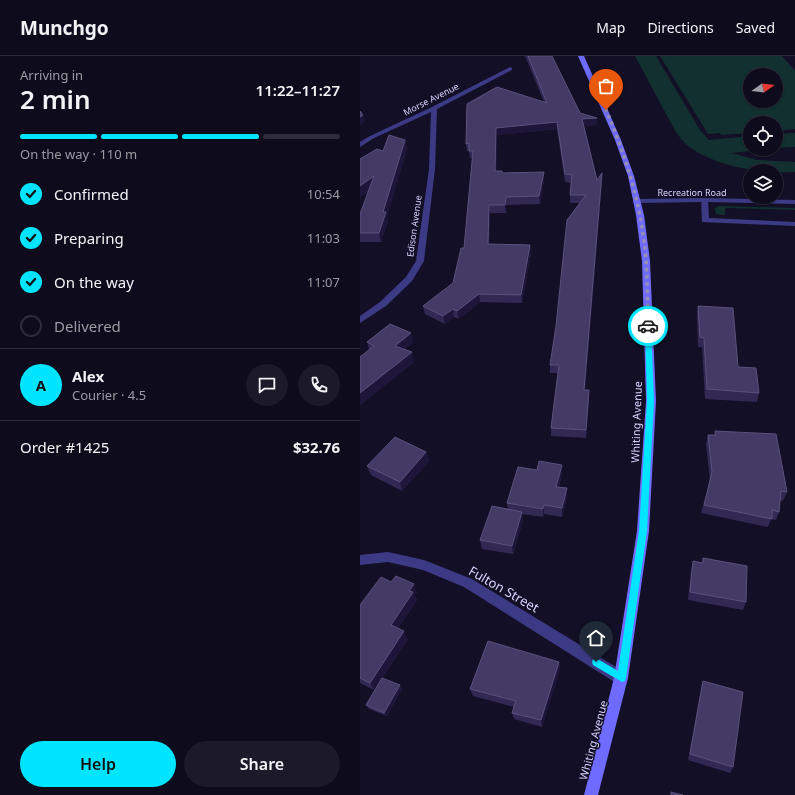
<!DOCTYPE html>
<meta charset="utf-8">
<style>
:root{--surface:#0e0b1c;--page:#1c1929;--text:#f1f3f6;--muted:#9b9ba3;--line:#2e2b3b;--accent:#00e5ff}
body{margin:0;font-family:"Noto Sans",sans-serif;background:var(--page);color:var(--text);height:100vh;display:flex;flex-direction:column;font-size:15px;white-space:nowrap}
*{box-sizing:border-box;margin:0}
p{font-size:13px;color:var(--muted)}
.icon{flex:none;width:22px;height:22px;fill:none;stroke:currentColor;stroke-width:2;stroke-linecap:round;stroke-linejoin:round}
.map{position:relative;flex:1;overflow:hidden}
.panel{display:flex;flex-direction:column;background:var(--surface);width:360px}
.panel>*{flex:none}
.needle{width:26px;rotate:76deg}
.buttons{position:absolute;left:383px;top:12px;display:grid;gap:8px}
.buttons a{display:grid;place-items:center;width:40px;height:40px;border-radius:50%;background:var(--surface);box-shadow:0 1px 3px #0004,0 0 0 1px var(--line);font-size:20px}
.pin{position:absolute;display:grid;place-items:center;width:34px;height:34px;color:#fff;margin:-41px -17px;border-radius:50% 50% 50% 0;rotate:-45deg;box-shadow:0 0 4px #0007}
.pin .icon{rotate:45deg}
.courier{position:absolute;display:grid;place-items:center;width:40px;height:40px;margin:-20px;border:3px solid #00e5ff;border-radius:50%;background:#fff;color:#222;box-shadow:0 1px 5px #0007}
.headline em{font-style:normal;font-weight:600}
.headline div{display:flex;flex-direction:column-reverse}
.headline{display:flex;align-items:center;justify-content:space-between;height:68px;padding:0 20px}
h1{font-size:26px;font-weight:600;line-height:30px}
.bar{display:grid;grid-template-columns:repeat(4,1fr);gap:6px 4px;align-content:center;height:48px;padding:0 20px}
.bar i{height:5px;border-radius:3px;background:var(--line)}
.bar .active{background:var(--accent)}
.bar p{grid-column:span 4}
.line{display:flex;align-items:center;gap:10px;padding:0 20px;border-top:1px solid var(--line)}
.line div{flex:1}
.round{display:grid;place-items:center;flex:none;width:42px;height:42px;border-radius:21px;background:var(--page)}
ol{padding:0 20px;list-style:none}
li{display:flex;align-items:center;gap:12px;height:44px}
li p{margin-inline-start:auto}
li .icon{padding:4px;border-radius:50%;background:var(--accent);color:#111;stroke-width:4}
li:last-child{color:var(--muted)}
li i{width:22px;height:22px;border:2px solid var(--line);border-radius:50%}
.cta{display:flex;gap:8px;margin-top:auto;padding:8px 20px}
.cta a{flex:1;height:46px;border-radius:24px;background:var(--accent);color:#111;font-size:16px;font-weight:600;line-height:46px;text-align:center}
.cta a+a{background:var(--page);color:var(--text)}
header{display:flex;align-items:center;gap:24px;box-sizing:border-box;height:56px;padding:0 20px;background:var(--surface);border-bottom:1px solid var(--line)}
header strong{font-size:19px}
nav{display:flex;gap:22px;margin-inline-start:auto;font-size:14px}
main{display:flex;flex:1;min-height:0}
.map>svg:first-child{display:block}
.green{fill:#12302f;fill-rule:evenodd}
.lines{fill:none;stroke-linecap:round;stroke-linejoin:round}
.lane{fill:#3d3a85;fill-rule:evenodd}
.street{fill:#3d3a85;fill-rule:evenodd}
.secondary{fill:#6f6bff;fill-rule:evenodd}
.wall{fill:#312854}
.shaded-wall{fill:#1d163a}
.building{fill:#433a66;stroke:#5a527e}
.route{fill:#00e5ff}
.done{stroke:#948fb3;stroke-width:4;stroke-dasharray:0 7.2}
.labels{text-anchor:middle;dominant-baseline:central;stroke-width:3;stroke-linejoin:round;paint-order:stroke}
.far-street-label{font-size:9px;fill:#d9d4ff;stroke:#130f26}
.street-label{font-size:11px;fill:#d9d4ff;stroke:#130f26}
.near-street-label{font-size:13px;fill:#d9d4ff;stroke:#130f26}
</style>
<header>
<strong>Munchgo</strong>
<nav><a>Map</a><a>Directions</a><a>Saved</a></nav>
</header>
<main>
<section class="panel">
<div class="headline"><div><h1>2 min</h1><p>Arriving in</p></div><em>11:22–11:27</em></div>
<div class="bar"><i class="active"></i><i class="active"></i><i class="active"></i><i></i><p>On the way · 110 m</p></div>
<ol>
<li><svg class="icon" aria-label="check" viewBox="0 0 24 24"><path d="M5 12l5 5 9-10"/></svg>Confirmed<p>10:54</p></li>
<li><svg class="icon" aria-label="check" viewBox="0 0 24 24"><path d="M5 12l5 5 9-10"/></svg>Preparing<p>11:03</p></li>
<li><svg class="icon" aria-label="check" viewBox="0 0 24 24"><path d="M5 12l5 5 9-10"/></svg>On the way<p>11:07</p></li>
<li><i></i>Delivered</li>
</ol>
<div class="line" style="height:72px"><b class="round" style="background:var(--accent);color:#111">A</b><div><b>Alex</b><p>Courier · 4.5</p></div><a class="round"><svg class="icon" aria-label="chat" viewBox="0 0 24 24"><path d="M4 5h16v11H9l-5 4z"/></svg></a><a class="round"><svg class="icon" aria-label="phone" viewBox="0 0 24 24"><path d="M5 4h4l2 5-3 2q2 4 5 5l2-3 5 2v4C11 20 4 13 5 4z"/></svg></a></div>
<div class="line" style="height:52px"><div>Order #1425</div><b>$32.76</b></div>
<div class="cta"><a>Help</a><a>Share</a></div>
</section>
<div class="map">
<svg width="435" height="739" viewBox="0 0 435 739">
<rect width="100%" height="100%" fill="#130f26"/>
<path class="green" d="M 275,0 L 296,0 L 340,74 L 349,84 L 390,80 L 390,93 L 408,93 L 371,97 L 397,104 L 435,106 L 435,116 C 402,118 345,110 321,83 C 314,74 309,63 304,54 C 294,36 285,18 275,0 Z
M 300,0 L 422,0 L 435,15 L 435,73 L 416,75 L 416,67 L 390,67 L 390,77 L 361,79 L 360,77 L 348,78 ZM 390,19 L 416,19 L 416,45 L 390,45 Z
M 435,77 L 435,91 L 416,92 L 416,78 Z
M 360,150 L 435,152 L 435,154 L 368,152 L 365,153 L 365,159 L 356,158 L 355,152 Z"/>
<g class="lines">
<path class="lane" d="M 341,142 L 344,142 L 348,144 L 349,162 L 435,166 L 435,170 L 342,166 Z"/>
<path class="street" d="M 150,11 L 152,12 L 152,14 L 77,53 L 75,113 L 64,205 L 52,225 L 26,250 L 0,267 L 0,260 L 20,246 L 46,221 L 56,205 L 69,113 L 71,56 L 14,82 L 0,91 L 0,86 L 10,80 L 72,51 Z
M 344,142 L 435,144 L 435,148 L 344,146 L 277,147 L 273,145 L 277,143 Z
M 28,496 L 64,504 L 112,523 L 266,617 L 268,622 L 266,627 L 261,629 L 256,627 L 104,531 L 63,514 L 28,506 L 0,509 L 0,499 Z"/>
<path class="secondary" d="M 218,0 L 224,0 L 261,84 L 274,120 L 284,159 L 290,205 L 296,345 L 289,475 L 268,622 L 238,739 L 224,739 L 254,622 L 277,475 L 286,345 L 282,205 L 276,159 L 268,120 L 255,84 Z"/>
</g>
<path class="wall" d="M 165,0 L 192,0 L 220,57 L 237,69 L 224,70 L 237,124 L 242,125 L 225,334 L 229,342 L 226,382 L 191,380 L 191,372 L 198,317 L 190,317 L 190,309 L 220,147 L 210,147 L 210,139 L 211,127 L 205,126 L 197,73 L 137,79 L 136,115 L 143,117 L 184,124 L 180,148 L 146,149 L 146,157 L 130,157 L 129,188 L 170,189 L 171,197 L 162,247 L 120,246 L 99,263 L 94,261 L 85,268 L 65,258 L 63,250 L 93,227 L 104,192 L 112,102 L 110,102 L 109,95 L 107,95 L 106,88 L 184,46 Z
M 45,84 L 47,93 L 27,160 L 28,165 L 21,186 L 0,186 L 0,158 L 9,135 L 0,141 L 0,103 L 23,95 Z
M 338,250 L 378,311 L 399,337 L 397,346 L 345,343 L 342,291 L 338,291 L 337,259 Z
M 7,286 L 53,286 L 45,293 L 54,306 L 0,349 L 0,301 L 9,293 Z
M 355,375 L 427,436 L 423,445 L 420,444 L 419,456 L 416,464 L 411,463 L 408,471 L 341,457 L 350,425 L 346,388 L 348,379 L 354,379 Z
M 66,396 L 69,405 L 42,435 L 11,419 L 7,410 Z
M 202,418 L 199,431 L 207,441 L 202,461 L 184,458 L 183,461 L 162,458 L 163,465 L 153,498 L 122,493 L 120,484 L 148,453 L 147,447 Z
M 343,502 L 386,546 L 383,554 L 328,544 L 331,514 L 333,505 L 342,507 Z
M 31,526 L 57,536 L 54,539 L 57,544 L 38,572 L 48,583 L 22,622 L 42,633 L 27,660 L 9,653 L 6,649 L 22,622 L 14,634 L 0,627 L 0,549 Z
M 199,606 L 200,613 L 182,671 L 154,663 L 152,657 L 154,651 L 113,640 L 110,633 Z
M 343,625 L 373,711 L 370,717 L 328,704 L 341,632 Z"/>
<path class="shaded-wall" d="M 3,59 L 5,66 L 0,69 L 0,61 Z
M 237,62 L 237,69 L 222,71 L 222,63 Z
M 197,66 L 197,73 L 137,79 L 136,123 L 135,115 L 136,72 Z
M 45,84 L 47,93 L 27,160 L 28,165 L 21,186 L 19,177 L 23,156 Z
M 184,116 L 184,124 L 180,148 L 179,140 Z
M 242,117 L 242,125 L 224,342 L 224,334 Z
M 14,120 L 16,129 L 0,141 L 0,130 Z
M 146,141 L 146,157 L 145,149 Z
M 129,149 L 130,157 L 129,196 L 128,188 Z
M 170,189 L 171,197 L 162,247 L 161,239 Z
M 119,238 L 120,246 L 99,263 L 97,255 Z
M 93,253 L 94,261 L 85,268 L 83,260 Z
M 51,277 L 53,286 L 38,299 L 35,290 Z
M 52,296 L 54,306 L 0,349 L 0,337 Z
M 229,334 L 229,342 L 226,382 L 226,374 Z
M 66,396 L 69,405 L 42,435 L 40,426 Z
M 202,409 L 202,418 L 196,439 L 196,431 Z
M 207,432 L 207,441 L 202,461 L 202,452 Z
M 184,449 L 184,458 L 183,461 L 183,453 Z
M 162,456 L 163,465 L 153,498 L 152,490 Z
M 54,528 L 57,536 L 54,539 L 57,544 L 35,576 L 31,569 L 49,535 Z
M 44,575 L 48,583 L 14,634 L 10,627 Z
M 199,606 L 200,613 L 182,671 L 181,664 Z
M 40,629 L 42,633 L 27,660 L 24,657 Z"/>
<path class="building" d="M 168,0 L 192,0 L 220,57 L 237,62 L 222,63 L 237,124 L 242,117 L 224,334 L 229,334 L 226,374 L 191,372 L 199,309 L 190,309 L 196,270 L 207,164 L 226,139 L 210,139 L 212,119 L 205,118 L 197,66 L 136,72 L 135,115 L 142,115 L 142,117 L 184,116 L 179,140 L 146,141 L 145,149 L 129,149 L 128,188 L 170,189 L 161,239 L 119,238 L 97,255 L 93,253 L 83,260 L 63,250 L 93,227 L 101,192 L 104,192 L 113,95 L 109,95 L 109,87 L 106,88 L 107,48 L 137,31 L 187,47 Z
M 0,55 L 3,59 L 0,61 Z
M 29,79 L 45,84 L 23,156 L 26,156 L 19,177 L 0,177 L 0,158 L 14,120 L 0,130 L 0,103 L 17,93 L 23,95 Z
M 338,250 L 373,252 L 378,311 L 396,312 L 399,337 L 347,333 L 344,282 L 340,281 Z
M 30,268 L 51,277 L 35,290 L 52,296 L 0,337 L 0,301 L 14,290 L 7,286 Z
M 355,375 L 416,378 L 427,436 L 421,435 L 419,456 L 412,454 L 412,463 L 344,449 L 352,416 L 348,379 L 356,379 Z
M 35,381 L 66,396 L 40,426 L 7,410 Z
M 179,405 L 202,409 L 196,431 L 207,432 L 202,452 L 184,449 L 183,453 L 147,447 L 158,411 L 177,414 Z
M 132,450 L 162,456 L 152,490 L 120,484 Z
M 343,502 L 387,510 L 386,546 L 330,536 L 333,505 L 343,507 Z
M 36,520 L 54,528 L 49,535 L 53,536 L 31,569 L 44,575 L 10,627 L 0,622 L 0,549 L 21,521 L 31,526 Z
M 128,585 L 199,606 L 181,664 L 152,657 L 156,645 L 110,633 Z
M 22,622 L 40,629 L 24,657 L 6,649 Z
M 343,625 L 383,636 L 373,711 L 330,698 Z
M 311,736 L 323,739 L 311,739 Z"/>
<path class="route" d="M 288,268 L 291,270 L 294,345 L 287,475 L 266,622 L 265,625 L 262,626 L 233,609 L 232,606 L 233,603 L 236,602 L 258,615 L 279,475 L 287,345 L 285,270 Z"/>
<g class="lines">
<path class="done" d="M 246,54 C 263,94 277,135 283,178 C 288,208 287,239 288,270"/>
</g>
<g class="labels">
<g class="far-street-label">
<text transform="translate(71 43) rotate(-27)">Morse Avenue</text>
<text x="332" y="136">Recreation Road</text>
<text transform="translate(54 170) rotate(-82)">Edison Avenue</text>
</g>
<g class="street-label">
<text transform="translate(276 366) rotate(-88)">Whiting Avenue</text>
<text transform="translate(233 684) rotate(-75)">Whiting Avenue</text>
</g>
<g class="near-street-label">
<text transform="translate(144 533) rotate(30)">Fulton Street</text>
</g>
</g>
</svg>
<div class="buttons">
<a><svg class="needle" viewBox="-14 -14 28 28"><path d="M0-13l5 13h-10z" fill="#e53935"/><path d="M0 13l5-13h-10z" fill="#9b9ba3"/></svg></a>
<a><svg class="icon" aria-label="locate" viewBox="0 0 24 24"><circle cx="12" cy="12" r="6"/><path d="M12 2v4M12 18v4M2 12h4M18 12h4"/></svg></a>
<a><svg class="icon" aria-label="layers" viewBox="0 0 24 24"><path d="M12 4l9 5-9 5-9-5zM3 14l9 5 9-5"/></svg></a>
</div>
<div class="pin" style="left:246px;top:54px;background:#ea580c"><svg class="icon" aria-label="bag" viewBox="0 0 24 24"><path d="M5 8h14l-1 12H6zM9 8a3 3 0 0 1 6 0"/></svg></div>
<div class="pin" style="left:236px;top:606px;background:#1f2937"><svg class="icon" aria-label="home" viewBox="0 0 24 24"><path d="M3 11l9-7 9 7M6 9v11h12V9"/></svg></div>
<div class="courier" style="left:288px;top:270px"><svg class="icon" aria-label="car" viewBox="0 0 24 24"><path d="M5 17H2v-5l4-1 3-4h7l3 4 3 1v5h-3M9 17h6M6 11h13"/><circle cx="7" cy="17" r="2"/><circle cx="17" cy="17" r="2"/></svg></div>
</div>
</main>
